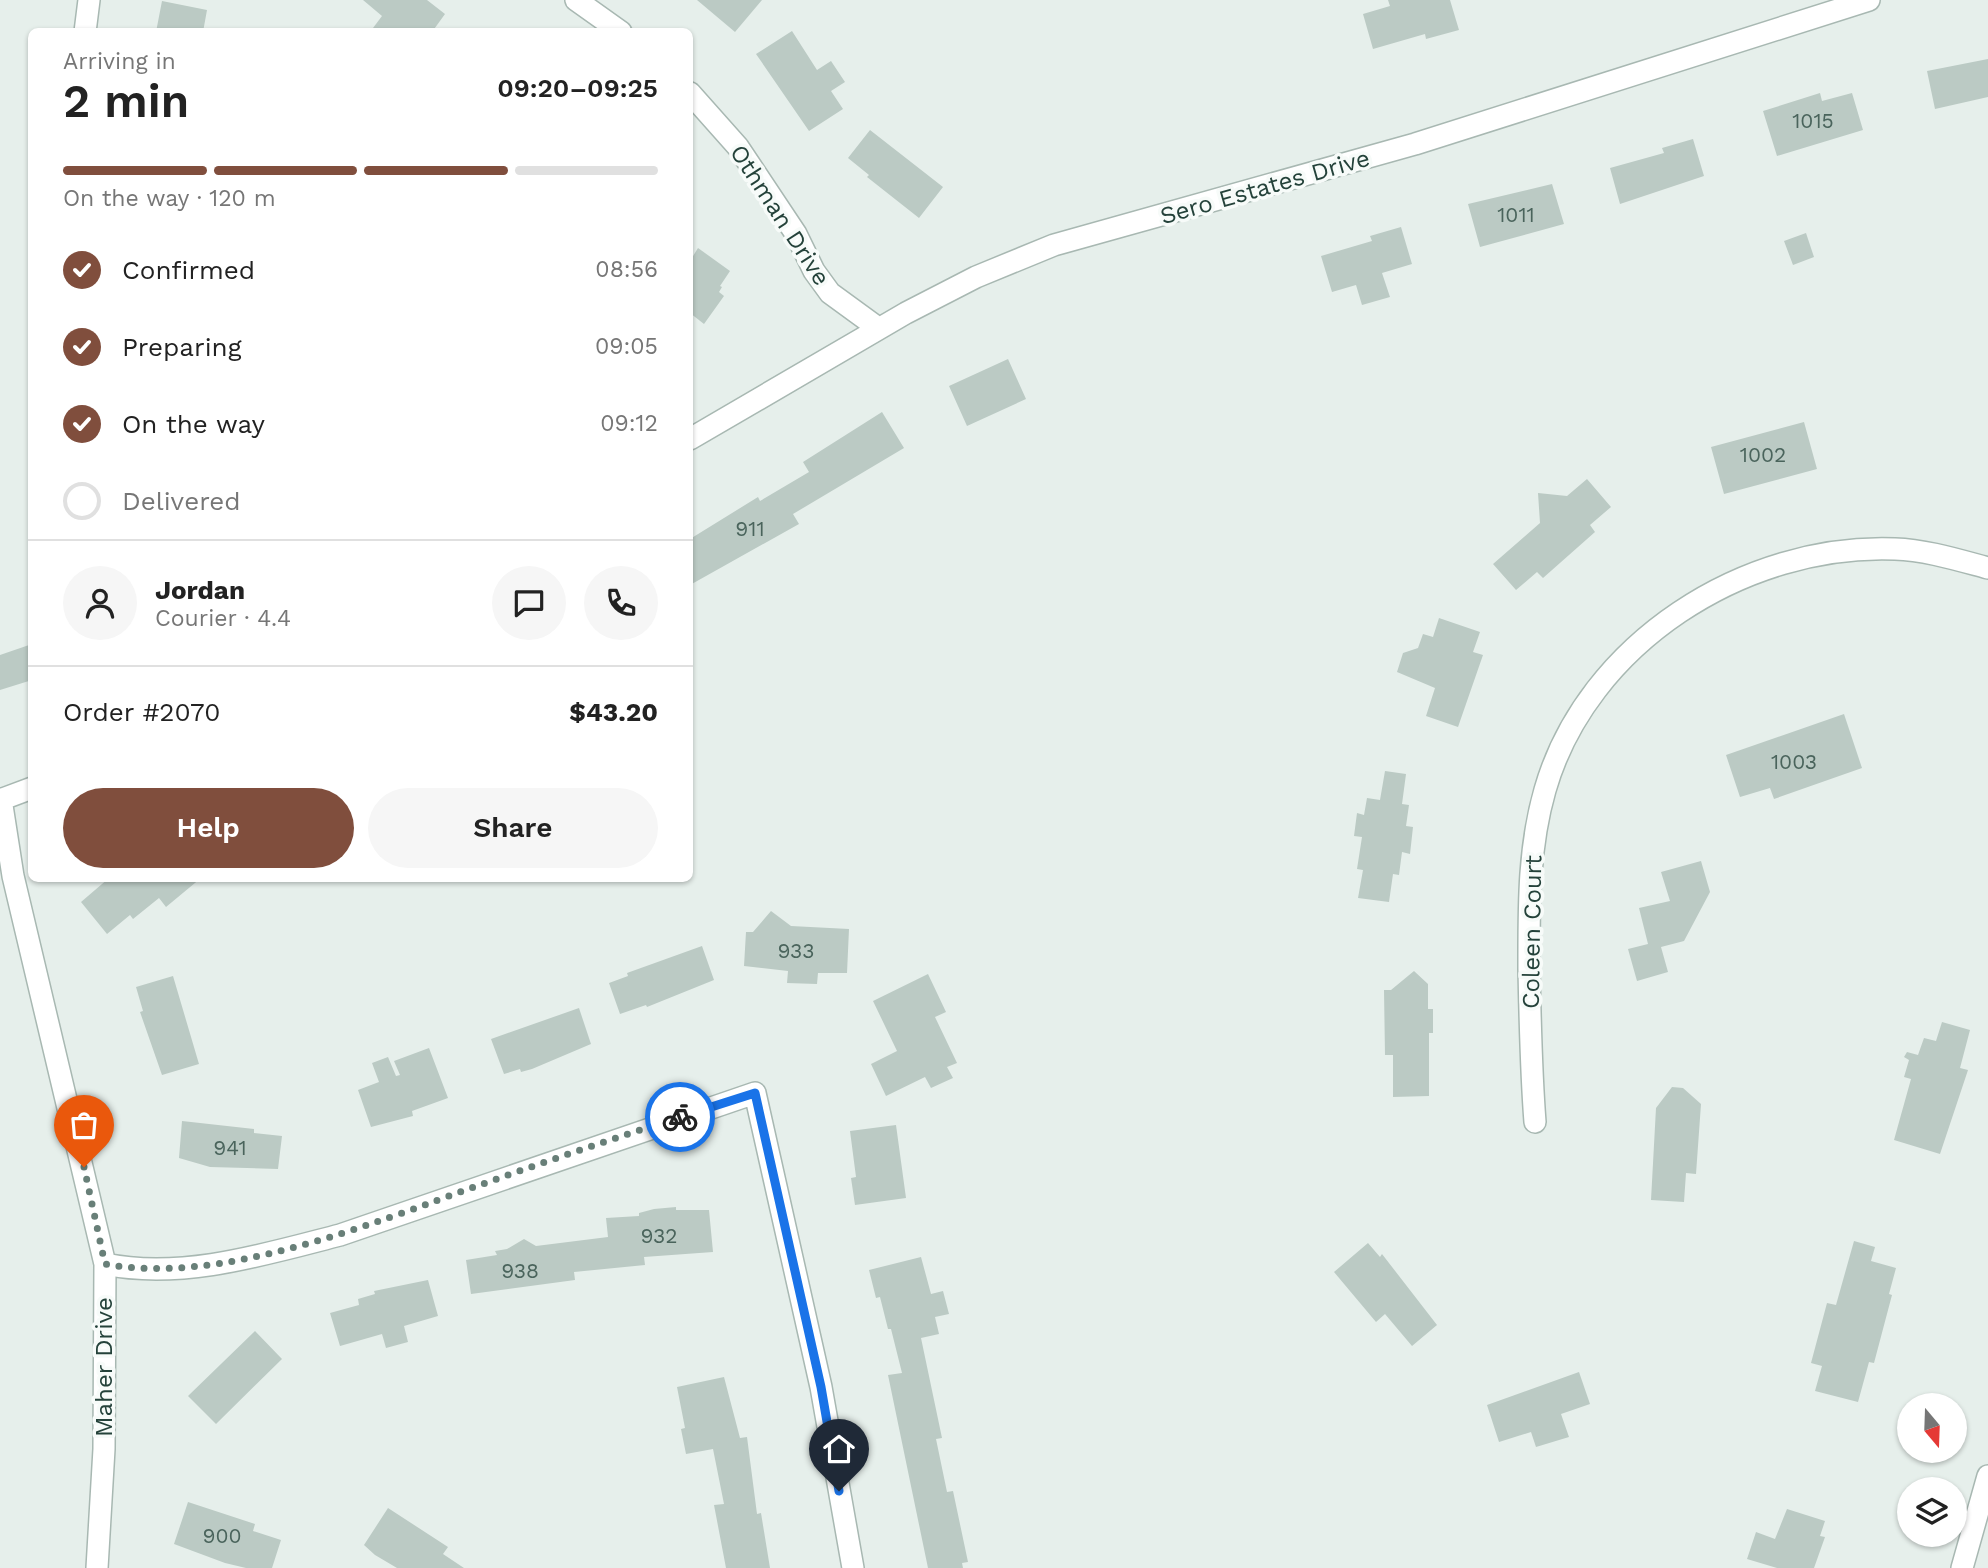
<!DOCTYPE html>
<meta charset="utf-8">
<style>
:root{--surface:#fff;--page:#f6f6f6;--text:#222;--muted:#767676;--line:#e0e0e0;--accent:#804e3d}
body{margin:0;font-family:"Work Sans",sans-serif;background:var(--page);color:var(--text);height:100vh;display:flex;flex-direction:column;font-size:26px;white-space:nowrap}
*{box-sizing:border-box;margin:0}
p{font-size:23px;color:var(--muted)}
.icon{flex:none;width:38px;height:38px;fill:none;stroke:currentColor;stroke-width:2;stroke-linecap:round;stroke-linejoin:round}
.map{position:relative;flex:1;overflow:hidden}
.side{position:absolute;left:28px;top:28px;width:665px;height:854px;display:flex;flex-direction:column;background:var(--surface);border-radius:10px;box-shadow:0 2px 5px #0004}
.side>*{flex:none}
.needle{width:46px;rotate:161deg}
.fabs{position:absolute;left:1897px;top:1393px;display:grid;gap:14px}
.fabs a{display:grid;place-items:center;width:70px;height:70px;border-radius:50%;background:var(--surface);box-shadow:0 2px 5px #0004;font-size:35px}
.pin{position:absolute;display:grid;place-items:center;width:60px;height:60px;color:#fff;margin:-72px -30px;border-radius:50% 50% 50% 0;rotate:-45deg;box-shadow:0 0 7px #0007}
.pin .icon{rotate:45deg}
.courier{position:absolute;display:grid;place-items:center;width:70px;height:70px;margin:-35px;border:5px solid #1a73e8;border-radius:50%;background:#fff;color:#222;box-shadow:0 2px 9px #0007}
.overview em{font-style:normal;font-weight:600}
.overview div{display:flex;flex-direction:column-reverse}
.overview{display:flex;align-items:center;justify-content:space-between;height:119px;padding:0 35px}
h1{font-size:46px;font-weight:600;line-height:52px}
.bar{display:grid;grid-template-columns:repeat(4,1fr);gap:10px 7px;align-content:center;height:84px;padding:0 35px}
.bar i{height:9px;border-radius:5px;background:var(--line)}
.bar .on{background:var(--accent)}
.bar p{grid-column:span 4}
.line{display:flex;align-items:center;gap:18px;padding:0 35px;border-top:2px solid var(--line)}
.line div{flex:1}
.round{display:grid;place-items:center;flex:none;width:74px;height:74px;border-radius:37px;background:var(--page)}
ol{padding:0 35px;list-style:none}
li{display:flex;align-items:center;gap:21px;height:77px}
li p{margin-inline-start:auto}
li .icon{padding:7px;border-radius:50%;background:var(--accent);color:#fff;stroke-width:4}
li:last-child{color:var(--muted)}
li i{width:38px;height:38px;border:4px solid var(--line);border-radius:50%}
.primary-button{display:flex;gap:14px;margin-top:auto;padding:14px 35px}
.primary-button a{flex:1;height:80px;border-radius:42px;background:var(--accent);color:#fff;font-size:28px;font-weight:600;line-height:80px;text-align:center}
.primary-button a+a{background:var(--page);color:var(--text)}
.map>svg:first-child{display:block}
.building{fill:#bbcac4}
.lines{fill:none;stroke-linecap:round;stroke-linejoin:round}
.minor-casing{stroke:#a8b8b2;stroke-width:24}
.minor{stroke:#fff;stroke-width:21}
.done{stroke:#687f78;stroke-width:7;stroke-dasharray:0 12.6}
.route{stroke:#1a73e8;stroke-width:9}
.labels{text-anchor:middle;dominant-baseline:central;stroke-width:7;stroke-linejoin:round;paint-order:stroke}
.number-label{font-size:21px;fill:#4a645c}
.street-label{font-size:24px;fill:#24423a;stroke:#f7fbf9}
</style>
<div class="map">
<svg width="1988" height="1568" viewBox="0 0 1988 1568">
<rect width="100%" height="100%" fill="#e6efeb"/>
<path class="building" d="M 363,0 L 427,0 L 445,14 L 432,32 L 370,32 L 382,16 Z
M 697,0 L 762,0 L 735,32 Z
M 1388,0 L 1450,0 L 1459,30 L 1426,39 L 1425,34 L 1373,49 L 1363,14 L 1390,6 Z
M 162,1 L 207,10 L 203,32 L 156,32 Z
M 792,31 L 817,70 L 831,61 L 845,82 L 831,91 L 843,109 L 809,131 L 756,54 Z
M 1988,59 L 1988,97 L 1935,109 L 1927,71 Z
M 1820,93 L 1822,101 L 1852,93 L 1863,130 L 1777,156 L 1763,111 Z
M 870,130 L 943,187 L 919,218 L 867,177 L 869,175 L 848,158 Z
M 1693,139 L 1704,176 L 1620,204 L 1610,168 L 1664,153 L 1662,148 Z
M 1552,184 L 1564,224 L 1480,247 L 1468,204 Z
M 1401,227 L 1412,264 L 1382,273 L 1390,297 L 1362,305 L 1356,285 L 1332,292 L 1321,256 L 1372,241 L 1370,236 Z
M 1806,233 L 1814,257 L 1793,265 L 1784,241 Z
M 698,248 L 730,271 L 720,286 L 722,287 L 719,292 L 724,296 L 704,324 L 690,313 L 690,261 Z
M 1008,359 L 1026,399 L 967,426 L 949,386 Z
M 882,412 L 904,448 L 793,514 L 799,524 L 690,585 L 690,539 L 758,497 L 760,501 L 809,472 L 803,462 Z
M 1804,422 L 1817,469 L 1724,494 L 1711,447 Z
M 1587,479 L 1611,507 L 1590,525 L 1595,532 L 1543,578 L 1537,572 L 1516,590 L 1493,564 L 1540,523 L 1538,493 L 1567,496 Z
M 1439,618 L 1480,632 L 1473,652 L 1483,655 L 1458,727 L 1426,716 L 1435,688 L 1397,672 L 1403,653 L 1418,648 L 1423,634 L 1433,637 Z
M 32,644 L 32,680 L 0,690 L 0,655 Z
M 1844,714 L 1862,768 L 1774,799 L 1770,788 L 1740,797 L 1726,755 Z
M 1385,771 L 1406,774 L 1402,804 L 1409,805 L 1406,826 L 1413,827 L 1410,854 L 1402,852 L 1399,875 L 1393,874 L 1389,902 L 1358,898 L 1363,870 L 1357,869 L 1362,837 L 1354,836 L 1357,813 L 1364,815 L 1367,798 L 1380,800 Z
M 1701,861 L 1710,892 L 1684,941 L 1661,947 L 1668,972 L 1637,981 L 1628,949 L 1648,944 L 1639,908 L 1670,901 L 1661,872 Z
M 109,878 L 201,878 L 166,907 L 159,898 L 133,919 L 130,915 L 107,934 L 81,902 Z
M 771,911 L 791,926 L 849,929 L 847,973 L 818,973 L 817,984 L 787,983 L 788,971 L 744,966 L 746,932 L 753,932 Z
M 702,946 L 714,980 L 647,1007 L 646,1005 L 620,1014 L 609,983 L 628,976 L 627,973 Z
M 1414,971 L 1428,984 L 1428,1009 L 1433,1009 L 1433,1033 L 1429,1033 L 1429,1096 L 1393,1097 L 1393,1055 L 1385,1055 L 1384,990 L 1391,990 Z
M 928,974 L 946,1012 L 935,1017 L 957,1063 L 947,1067 L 953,1078 L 931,1088 L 925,1077 L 886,1096 L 871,1064 L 897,1051 L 873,1001 Z
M 173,976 L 199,1064 L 162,1075 L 140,1012 L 143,1011 L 136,987 Z
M 579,1008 L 591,1044 L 532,1069 L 521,1072 L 520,1069 L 504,1074 L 491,1039 Z
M 1942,1022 L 1970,1030 L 1960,1068 L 1968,1070 L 1940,1154 L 1894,1140 L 1911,1079 L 1904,1077 L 1909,1060 L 1904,1057 L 1907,1052 L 1918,1055 L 1924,1038 L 1936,1041 Z
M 429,1048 L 448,1098 L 412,1111 L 413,1116 L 371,1127 L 358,1090 L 379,1082 L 372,1063 L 388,1057 L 396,1076 L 400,1075 L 394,1061 Z
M 1672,1087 L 1683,1088 L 1701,1104 L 1696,1174 L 1686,1173 L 1684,1202 L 1651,1200 L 1656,1108 Z
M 182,1121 L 254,1129 L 254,1133 L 282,1136 L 278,1169 L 210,1167 L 179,1158 Z
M 896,1125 L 906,1198 L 855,1205 L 851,1178 L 856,1177 L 850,1131 Z
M 676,1207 L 676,1210 L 709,1210 L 713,1252 L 644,1257 L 645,1265 L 574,1272 L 575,1280 L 471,1294 L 466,1260 L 497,1255 L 495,1251 L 507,1249 L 524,1239 L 536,1246 L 608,1237 L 606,1218 L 639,1216 L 639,1213 L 654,1209 Z
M 1854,1241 L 1875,1247 L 1871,1261 L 1896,1268 L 1889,1294 L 1892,1295 L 1874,1363 L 1869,1362 L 1858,1402 L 1815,1391 L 1822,1366 L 1811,1363 L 1827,1303 L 1836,1305 Z
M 1368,1243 L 1380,1257 L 1382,1254 L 1437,1325 L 1412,1346 L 1385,1314 L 1376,1322 L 1334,1272 Z
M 921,1257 L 931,1294 L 943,1291 L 949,1314 L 935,1317 L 939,1334 L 921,1338 L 942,1438 L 936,1439 L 947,1492 L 953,1491 L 968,1562 L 962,1563 L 963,1568 L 928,1568 L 888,1375 L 902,1373 L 891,1329 L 888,1329 L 880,1297 L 876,1298 L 869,1270 Z
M 428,1280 L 438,1316 L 404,1326 L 408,1342 L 386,1348 L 382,1334 L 340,1346 L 330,1313 L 359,1305 L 358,1299 L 375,1294 L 374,1291 Z
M 255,1331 L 282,1359 L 216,1424 L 188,1396 Z
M 1579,1372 L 1590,1404 L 1561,1414 L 1569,1437 L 1536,1447 L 1531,1432 L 1499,1442 L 1487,1405 Z
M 724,1377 L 740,1438 L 747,1437 L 757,1514 L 761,1513 L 770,1568 L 726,1568 L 714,1505 L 724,1504 L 713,1449 L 686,1454 L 681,1429 L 685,1428 L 677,1387 Z
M 188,1502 L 255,1524 L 253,1531 L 281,1540 L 272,1568 L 246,1568 L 225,1563 L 174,1544 Z
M 388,1508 L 448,1547 L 443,1554 L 464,1568 L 397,1568 L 375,1555 L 364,1545 Z
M 1787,1509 L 1825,1521 L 1820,1536 L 1825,1537 L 1814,1568 L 1777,1568 L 1747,1559 L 1756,1532 L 1775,1539 Z"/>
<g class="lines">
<g class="minor-casing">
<path id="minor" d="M 576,0 L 621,32
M 85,32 L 89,0
M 690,93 L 738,147 L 796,234 L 814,271 L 830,293 L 878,328
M 690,439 L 906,313 L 976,277 L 1054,245 L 1415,144 L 1869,0
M 1,799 L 13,876 L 105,1264 L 104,1449 L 97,1568
M 0,800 L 32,788
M 1535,1122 C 1531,1071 1530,1020 1529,969 C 1529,908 1528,849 1545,790 C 1587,643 1745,543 1895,549 C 1926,550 1958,560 1988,568
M 105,1264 C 182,1280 266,1254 340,1235 L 755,1093 L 821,1387 L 853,1568
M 1962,1568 L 1988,1476"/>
</g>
<use href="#minor" class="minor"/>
</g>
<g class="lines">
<path class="done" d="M 84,1167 L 105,1264 C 219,1286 370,1224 477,1186 C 544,1162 612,1139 680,1117"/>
<path class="route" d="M 680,1117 L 755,1093 L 821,1387 L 839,1491"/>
</g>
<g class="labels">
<g class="number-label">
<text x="1813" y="120">1015</text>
<text x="1516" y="214">1011</text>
<text x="1763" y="454">1002</text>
<text x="750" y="528">911</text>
<text x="1794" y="761">1003</text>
<text x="796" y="950">933</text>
<text x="230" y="1147">941</text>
<text x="659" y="1235">932</text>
<text x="520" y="1270">938</text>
<text x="222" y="1535">900</text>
</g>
<g class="street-label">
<text transform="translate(1265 187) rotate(-16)">Sero Estates Drive</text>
<text transform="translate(780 215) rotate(57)">Othman Drive</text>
<text transform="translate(1532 932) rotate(-89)">Coleen Court</text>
<text transform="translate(104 1367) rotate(-90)">Maher Drive</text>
</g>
</g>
</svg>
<div class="fabs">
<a><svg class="needle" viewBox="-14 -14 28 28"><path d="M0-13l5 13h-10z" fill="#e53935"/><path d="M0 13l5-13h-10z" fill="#767676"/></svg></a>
<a><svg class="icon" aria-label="layers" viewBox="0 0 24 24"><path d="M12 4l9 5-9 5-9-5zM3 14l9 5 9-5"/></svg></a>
</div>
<div class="pin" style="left:84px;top:1167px;background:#ea580c"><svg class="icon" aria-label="bag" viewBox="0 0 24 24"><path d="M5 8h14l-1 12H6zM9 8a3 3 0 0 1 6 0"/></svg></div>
<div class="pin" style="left:839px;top:1491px;background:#1f2937"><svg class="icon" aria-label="home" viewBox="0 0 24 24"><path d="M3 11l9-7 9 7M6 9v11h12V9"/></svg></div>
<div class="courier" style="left:680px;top:1117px"><svg class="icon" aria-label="bike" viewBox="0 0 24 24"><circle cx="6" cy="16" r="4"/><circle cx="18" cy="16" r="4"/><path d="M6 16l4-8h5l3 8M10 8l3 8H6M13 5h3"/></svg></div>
<section class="side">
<div class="overview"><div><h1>2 min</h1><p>Arriving in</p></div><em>09:20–09:25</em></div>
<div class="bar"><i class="on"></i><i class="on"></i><i class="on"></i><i></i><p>On the way · 120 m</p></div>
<ol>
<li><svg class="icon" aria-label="check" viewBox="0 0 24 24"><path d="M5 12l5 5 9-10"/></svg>Confirmed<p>08:56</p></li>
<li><svg class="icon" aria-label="check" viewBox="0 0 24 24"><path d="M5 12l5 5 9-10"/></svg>Preparing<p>09:05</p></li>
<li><svg class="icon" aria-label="check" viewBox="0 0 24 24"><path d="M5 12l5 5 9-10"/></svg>On the way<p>09:12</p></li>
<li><i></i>Delivered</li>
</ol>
<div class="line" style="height:126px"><a class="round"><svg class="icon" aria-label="person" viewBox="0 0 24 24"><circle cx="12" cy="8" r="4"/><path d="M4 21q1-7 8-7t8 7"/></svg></a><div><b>Jordan</b><p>Courier · 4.4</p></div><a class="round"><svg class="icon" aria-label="chat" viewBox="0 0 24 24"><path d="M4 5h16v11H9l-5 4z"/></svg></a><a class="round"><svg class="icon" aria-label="phone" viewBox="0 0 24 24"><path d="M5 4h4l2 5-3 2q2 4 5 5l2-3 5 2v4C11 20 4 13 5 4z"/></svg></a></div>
<div class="line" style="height:91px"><div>Order #2070</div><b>$43.20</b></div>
<div class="primary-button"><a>Help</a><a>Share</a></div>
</section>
</div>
